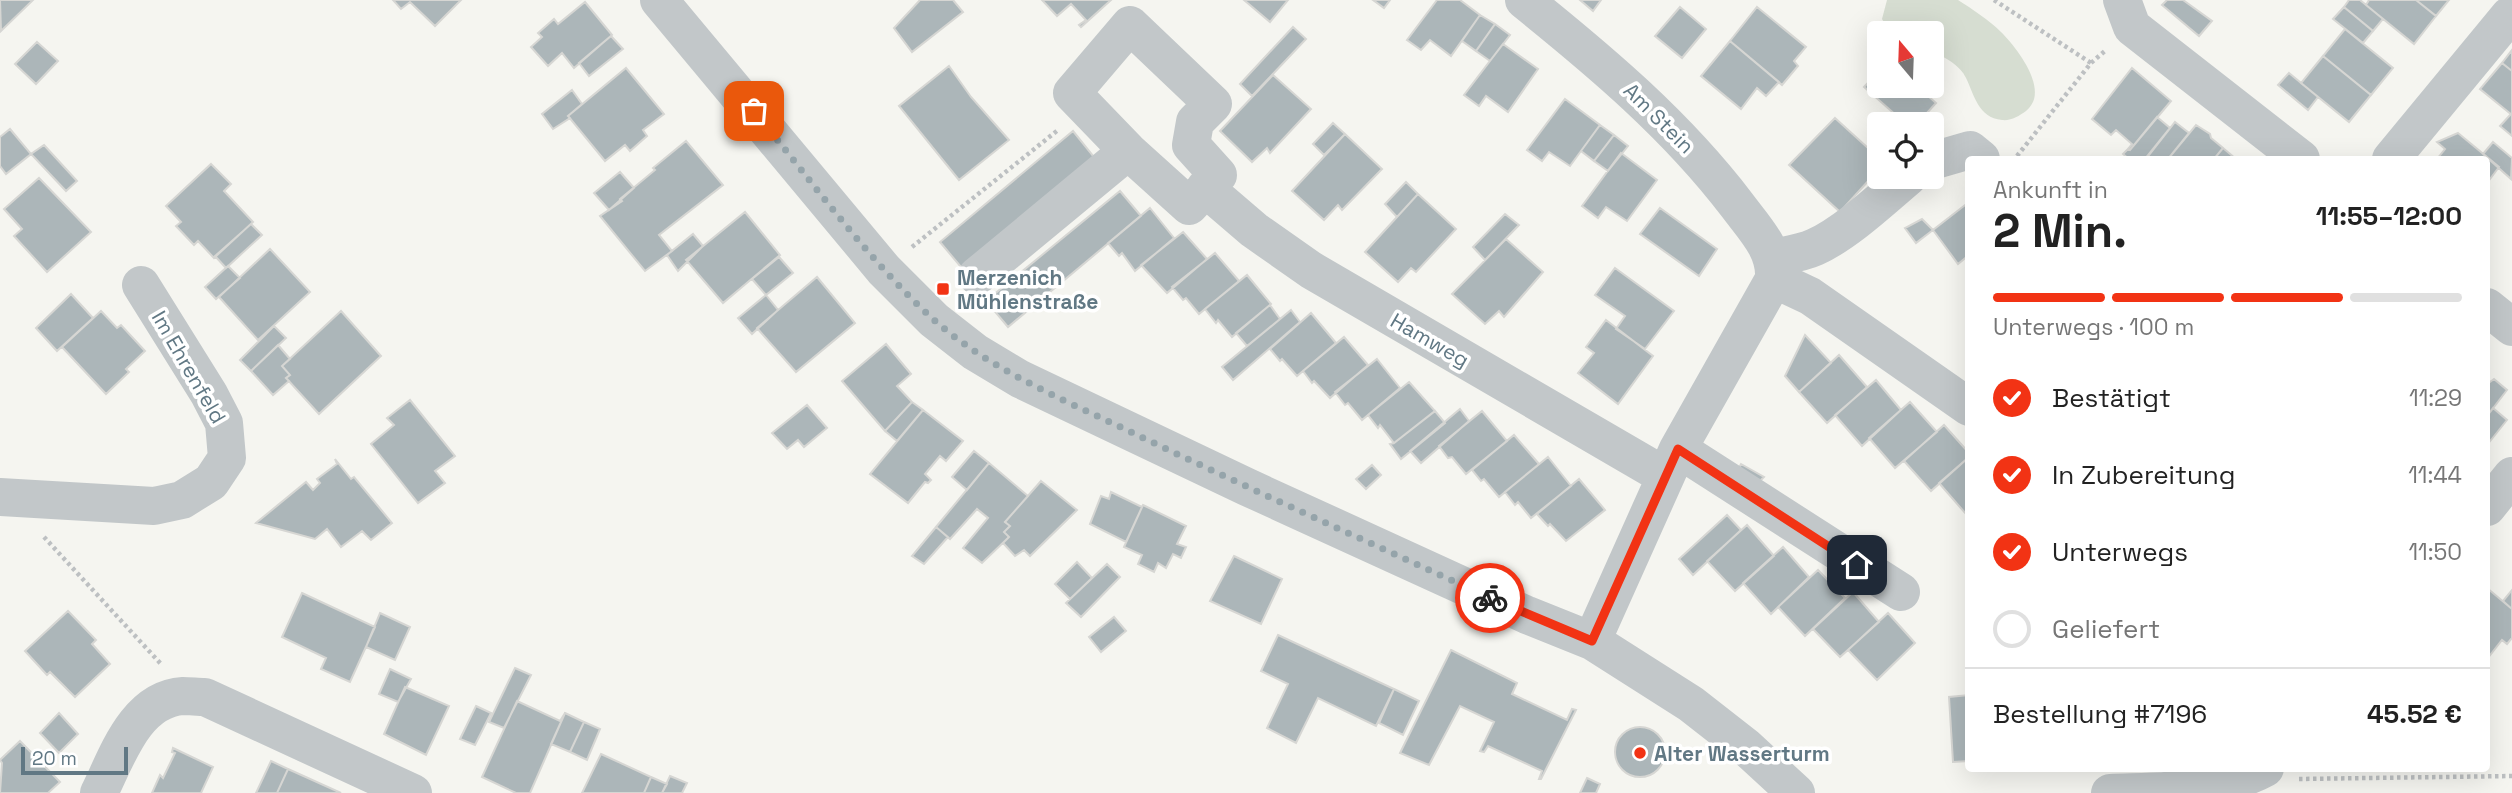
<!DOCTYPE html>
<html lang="de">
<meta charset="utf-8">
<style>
:root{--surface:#fff;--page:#f6f6f6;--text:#222;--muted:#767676;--line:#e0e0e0;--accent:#f23314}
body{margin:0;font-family:"Space Grotesk",sans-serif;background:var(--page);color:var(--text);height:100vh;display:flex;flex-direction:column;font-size:26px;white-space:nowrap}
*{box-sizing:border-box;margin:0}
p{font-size:23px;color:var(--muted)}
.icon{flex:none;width:38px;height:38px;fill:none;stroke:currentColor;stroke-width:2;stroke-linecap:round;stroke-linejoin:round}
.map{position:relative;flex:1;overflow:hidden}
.panel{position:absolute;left:1965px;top:156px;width:525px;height:616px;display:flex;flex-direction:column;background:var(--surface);border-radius:7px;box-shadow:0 7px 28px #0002}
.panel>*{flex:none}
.needle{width:46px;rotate:341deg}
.buttons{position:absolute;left:1867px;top:21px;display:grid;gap:14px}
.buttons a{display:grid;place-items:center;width:77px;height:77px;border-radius:7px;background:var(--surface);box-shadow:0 7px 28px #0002;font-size:35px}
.scale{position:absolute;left:21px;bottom:18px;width:107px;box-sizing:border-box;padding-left:7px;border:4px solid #617884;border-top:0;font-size:19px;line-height:24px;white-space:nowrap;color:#617884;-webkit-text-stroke:5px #fff;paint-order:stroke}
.pin{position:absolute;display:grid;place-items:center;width:60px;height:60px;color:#fff;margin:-30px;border-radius:14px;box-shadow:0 4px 10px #0006}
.courier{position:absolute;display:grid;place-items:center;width:70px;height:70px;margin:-35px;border:5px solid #f23314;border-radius:50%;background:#fff;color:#222;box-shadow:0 2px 9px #0007}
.overview em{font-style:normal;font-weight:600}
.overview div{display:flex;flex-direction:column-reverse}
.overview{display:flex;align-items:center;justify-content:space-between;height:119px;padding:0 28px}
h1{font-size:46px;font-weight:600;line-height:52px}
.bar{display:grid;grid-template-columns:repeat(4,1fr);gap:10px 7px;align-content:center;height:84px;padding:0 28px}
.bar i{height:9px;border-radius:5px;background:var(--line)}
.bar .active{background:var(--accent)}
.bar p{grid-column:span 4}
.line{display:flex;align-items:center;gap:18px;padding:0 28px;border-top:2px solid var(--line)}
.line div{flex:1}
ol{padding:0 28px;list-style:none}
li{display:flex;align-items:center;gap:21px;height:77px}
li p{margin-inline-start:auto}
li .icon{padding:7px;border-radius:50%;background:var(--accent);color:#fff;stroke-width:4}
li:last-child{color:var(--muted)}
li i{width:38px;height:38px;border:4px solid var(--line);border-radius:50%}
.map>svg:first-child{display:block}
.green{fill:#d6ddd1}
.building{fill:#acb6b9;stroke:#d6d6d3;stroke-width:2}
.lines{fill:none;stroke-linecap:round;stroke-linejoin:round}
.path{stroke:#bdc0c2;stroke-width:4.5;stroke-dasharray:3.5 3.5;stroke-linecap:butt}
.minor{stroke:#c2c7c9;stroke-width:38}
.done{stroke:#95a4aa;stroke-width:7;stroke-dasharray:0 12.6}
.route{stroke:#f23314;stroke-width:9}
.poi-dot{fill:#f23314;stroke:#fff;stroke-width:2.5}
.labels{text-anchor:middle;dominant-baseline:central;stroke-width:7;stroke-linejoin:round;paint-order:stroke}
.street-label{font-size:21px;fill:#617884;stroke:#fff}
.poi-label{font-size:21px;font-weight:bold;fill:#617884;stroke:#fff;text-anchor:start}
</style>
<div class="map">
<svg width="2512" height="793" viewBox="0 0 2512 793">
<rect width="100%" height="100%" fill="#f5f5f0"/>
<path class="green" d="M 1887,0 L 1958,0 C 1972,9 1989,20 2001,32 C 2017,48 2051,91 2026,111 C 2019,116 2011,121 2002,120 C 1978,118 1974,94 1966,78 C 1960,65 1945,57 1932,52 L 1932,33 L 1890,33 L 1882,19 Z"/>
<path class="building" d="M 0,0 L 33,0 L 1,31 Z
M 393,0 L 461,0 L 435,26 L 410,2 L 401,9 Z
M 920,0 L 953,0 L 963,12 L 912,52 L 894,28 Z
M 1042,0 L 1111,0 L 1081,27 L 1079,25 L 1086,20 L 1071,4 L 1057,16 Z
M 1244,0 L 1288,0 L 1270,22 Z
M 1373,0 L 1390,0 L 1384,8 Z
M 1437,0 L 1460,0 L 1480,15 L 1451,56 L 1430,40 L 1421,50 L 1407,40 Z
M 1580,0 L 1601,0 L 1593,11 Z
M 2167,0 L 2183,0 L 2212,21 L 2199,36 L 2162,5 Z
M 2349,0 L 2360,0 L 2383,19 L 2373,31 L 2344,7 Z
M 2369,0 L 2416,0 L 2436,16 L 2414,44 L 2366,5 Z
M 2416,0 L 2449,0 L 2436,16 Z
M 585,2 L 612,35 L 574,68 L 562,53 L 548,66 L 531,47 L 542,37 L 538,33 L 554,19 L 558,24 Z
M 1680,7 L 1706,29 L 1682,58 L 1655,36 Z
M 1757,7 L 1806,47 L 1794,61 L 1798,66 L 1782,85 L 1730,41 Z
M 2344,7 L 2373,31 L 2363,43 L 2333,19 Z
M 1480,15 L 1495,24 L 1476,51 L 1462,41 Z
M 1495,24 L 1510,35 L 1490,61 L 1476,51 Z
M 1293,27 L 1306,39 L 1252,96 L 1240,84 Z
M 2345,29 L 2393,68 L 2371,95 L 2323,56 Z
M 611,36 L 623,49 L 589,76 L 579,63 Z
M 1730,41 L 1779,82 L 1766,96 L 1757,88 L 1741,109 L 1701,76 Z
M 37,42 L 58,61 L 36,84 L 15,64 Z
M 1503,44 L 1538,69 L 1508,112 L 1486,96 L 1479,106 L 1464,95 Z
M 2512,50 L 2512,71 L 2502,63 Z
M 2323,56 L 2371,95 L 2349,122 L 2301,83 Z
M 2502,63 L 2512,71 L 2512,115 L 2480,89 Z
M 949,66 L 971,97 L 1009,140 L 959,180 L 899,106 Z
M 626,68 L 664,114 L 643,130 L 647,136 L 630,151 L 625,145 L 605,161 L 568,116 Z
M 2132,68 L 2171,101 L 2130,150 L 2128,149 L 2132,144 L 2116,130 L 2111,135 L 2092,119 Z
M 1880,70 L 1880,86 L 1917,86 L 1936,103 L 1917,124 L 1906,124 L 1864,87 Z
M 2289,73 L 2318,97 L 2308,110 L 2278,85 Z
M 1273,75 L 1311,109 L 1270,153 L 1267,148 L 1252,162 L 1220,131 Z
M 572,90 L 582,104 L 568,116 L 570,118 L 553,129 L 542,114 Z
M 1565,99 L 1600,125 L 1570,166 L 1549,152 L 1542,161 L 1527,150 Z
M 2511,114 L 2512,115 L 2512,136 L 2500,126 Z
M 2157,117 L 2170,128 L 2145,159 L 2129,159 L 2123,154 L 2128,149 L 2130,150 Z
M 1835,118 L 1880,159 L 1880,168 L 1840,212 L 1789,165 Z
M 2175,122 L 2189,133 L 2168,159 L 2146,159 Z
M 1333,123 L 1345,134 L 1324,155 L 1313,144 Z
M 1600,125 L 1614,135 L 1594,161 L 1581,151 Z
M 2196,125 L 2210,134 L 2211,138 L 2223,148 L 2214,159 L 2168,159 Z
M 10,129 L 31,154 L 6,174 L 0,166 L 0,137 Z
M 1073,131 L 1094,157 L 961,267 L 940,242 Z
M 2458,133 L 2499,167 L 2487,183 L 2487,159 L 2437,159 L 2445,149 L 2437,142 Z
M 1345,134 L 1382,169 L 1342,210 L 1338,205 L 1324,220 L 1292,191 Z
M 1614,135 L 1628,146 L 1608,171 L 1594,161 Z
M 686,141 L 723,185 L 659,235 L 672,251 L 645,271 L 600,216 L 622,201 L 620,199 L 655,170 L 653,168 Z
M 2493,142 L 2512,158 L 2511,179 L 2483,154 Z
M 44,145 L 77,181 L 66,191 L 31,154 Z
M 2223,148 L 2236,159 L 2241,159 L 2214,159 Z
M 1621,153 L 1657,180 L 1627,221 L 1606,207 L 1598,218 L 1582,206 Z
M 211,164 L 231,184 L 224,191 L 253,222 L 214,258 L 198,241 L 194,245 L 176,226 L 181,222 L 166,206 Z
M 620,172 L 634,188 L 609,210 L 594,193 Z
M 39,178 L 91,232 L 47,272 L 14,236 L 22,229 L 4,209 Z
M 1406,182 L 1418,194 L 1397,217 L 1385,204 Z
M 1120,191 L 1141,216 L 1008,327 L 986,301 Z
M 1418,194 L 1456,229 L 1416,272 L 1411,268 L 1398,282 L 1365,252 Z
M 1969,202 L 1969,255 L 1958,264 L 1933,230 Z
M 1150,208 L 1174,238 L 1135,271 L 1122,253 L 1119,256 L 1108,243 Z
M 1660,208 L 1717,249 L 1699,276 L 1640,234 Z
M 745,212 L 780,255 L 723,303 L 686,260 Z
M 1505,214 L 1519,225 L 1485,260 L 1473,247 Z
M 1922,219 L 1933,230 L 1916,243 L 1905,228 Z
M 251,224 L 262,235 L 226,268 L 215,256 Z
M 1183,232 L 1207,259 L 1167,293 L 1141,265 Z
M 693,234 L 703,246 L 678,271 L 667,255 Z
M 1506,239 L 1543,272 L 1504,317 L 1499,311 L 1485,324 L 1452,294 Z
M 270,249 L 310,292 L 258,340 L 219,297 Z
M 1215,253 L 1239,281 L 1199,314 L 1186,298 L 1183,300 L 1172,287 Z
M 779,257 L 793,273 L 766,295 L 752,279 Z
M 228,266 L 240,278 L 216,299 L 205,287 Z
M 1615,268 L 1674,311 L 1645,349 L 1616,329 L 1625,316 L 1595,295 Z
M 1247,275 L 1271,304 L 1232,337 L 1218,320 L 1216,323 L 1205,309 Z
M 817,277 L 855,323 L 796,372 L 757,328 Z
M 71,294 L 93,318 L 57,351 L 36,328 Z
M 766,295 L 778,310 L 752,334 L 738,318 Z
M 1270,305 L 1280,319 L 1247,346 L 1236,333 Z
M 1291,310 L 1300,322 L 1233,380 L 1222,367 Z
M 101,311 L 117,328 L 121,325 L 145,351 L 126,369 L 129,372 L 106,394 L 62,347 Z
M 341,311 L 381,356 L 319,414 L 286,378 L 290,375 L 282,366 Z
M 1311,313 L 1336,343 L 1297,376 L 1282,359 L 1280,361 L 1270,349 Z
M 1606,320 L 1653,356 L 1618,404 L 1578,373 L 1594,353 L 1586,347 Z
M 274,326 L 286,338 L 251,371 L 240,360 Z
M 1805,335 L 1831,363 L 1799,392 L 1785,376 Z
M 1344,337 L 1368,365 L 1330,398 L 1314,381 L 1312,383 L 1303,371 Z
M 886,344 L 911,374 L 897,386 L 912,402 L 885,431 L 842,381 Z
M 278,345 L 290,359 L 282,366 L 290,375 L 286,378 L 289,381 L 273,395 L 251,371 Z
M 1839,355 L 1867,387 L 1827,423 L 1799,392 Z
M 1377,359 L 1400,388 L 1362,420 L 1348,403 L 1345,405 L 1335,392 Z
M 2487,379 L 2490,382 L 2494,379 L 2507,390 L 2487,416 Z
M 1876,380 L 1901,410 L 1862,446 L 1835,415 Z
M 1409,382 L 1435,411 L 1394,443 L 1380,425 L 1378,428 L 1368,415 Z
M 410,400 L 455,456 L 435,471 L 445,483 L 418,503 L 371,444 L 394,425 L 387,418 Z
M 912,402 L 923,410 L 897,441 L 885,431 Z
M 1910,402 L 1937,432 L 1895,468 L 1869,438 Z
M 807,405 L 827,428 L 804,447 L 798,440 L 787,449 L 772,433 Z
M 2493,408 L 2507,420 L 2487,445 L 2487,416 Z
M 1460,409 L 1469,421 L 1421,463 L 1410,451 Z
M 923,410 L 963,441 L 946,461 L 940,456 L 925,474 L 931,480 L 928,483 L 925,482 L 908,503 L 870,474 Z
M 1435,411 L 1445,423 L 1401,459 L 1390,444 L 1394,443 Z
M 1482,411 L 1507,441 L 1466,474 L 1452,457 L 1448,458 L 1439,446 Z
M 1944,425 L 1969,453 L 1969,457 L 1931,491 L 1904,461 Z
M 1514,435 L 1539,464 L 1499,497 L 1484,479 L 1481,481 L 1472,470 Z
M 974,451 L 989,463 L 967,490 L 952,477 Z
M 1548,457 L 1571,486 L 1531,518 L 1518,502 L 1515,505 L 1505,492 Z
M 1969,457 L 1969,512 L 1966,514 L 1939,483 Z
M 335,459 L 351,479 L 354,477 L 392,523 L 371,540 L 362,531 L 341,547 L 327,529 L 315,539 L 256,523 L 306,482 L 313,490 L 320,483 L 317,479 L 337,464 Z
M 989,463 L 1028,496 L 1005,522 L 1010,526 L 1004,532 L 1009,537 L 982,563 L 963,548 L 988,518 L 977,509 L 950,539 L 936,527 Z
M 1741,464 L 1764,477 L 1751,490 L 1733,479 Z
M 1372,465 L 1381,475 L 1366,489 L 1356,479 Z
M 1579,479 L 1605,510 L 1566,541 L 1550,524 L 1548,526 L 1537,514 Z
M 1041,481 L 1077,510 L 1030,556 L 1024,550 L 1015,556 L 1003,543 L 1009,537 L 1004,532 L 1010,526 L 1005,522 Z
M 1111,492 L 1142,507 L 1126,542 L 1090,524 L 1101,496 L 1109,499 Z
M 1143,505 L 1186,526 L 1177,544 L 1186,547 L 1181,558 L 1173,554 L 1166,568 L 1158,563 L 1154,572 L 1138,564 L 1142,555 L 1124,547 Z
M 1727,515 L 1741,530 L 1693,575 L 1679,559 Z
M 1747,525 L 1774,556 L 1735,591 L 1707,561 Z
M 936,527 L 948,537 L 924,564 L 912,556 Z
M 1783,547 L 1809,577 L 1771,614 L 1743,583 Z
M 1234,556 L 1282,579 L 1261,624 L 1210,601 Z
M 1077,562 L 1092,578 L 1070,599 L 1055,584 Z
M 1107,564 L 1120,577 L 1081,617 L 1066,603 Z
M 1818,570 L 1845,598 L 1805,636 L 1778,607 Z
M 2487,588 L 2512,609 L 2512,638 L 2507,644 L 2502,640 L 2487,659 Z
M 2512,590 L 2512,609 L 2503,601 Z
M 1853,592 L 1879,622 L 1840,657 L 1813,629 Z
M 302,593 L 375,627 L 350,682 L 321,669 L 326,658 L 282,637 Z
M 68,611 L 96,640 L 92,644 L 110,664 L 75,697 L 50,672 L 47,675 L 25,651 Z
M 380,613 L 410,627 L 395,660 L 366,647 Z
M 1888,613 L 1915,643 L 1877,680 L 1848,650 Z
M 1114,617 L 1126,631 L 1101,652 L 1089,637 Z
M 1278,635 L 1394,689 L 1376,726 L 1318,698 L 1296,743 L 1267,728 L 1288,684 L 1261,671 Z
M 1451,650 L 1517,683 L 1512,694 L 1567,720 L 1572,709 L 1576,710 L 1541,779 L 1539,779 L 1542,771 L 1488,746 L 1484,752 L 1480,751 L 1494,722 L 1460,706 L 1429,765 L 1400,753 Z
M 515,668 L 531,675 L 504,728 L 489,722 Z
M 390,669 L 411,679 L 398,702 L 379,694 Z
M 405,687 L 449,706 L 426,755 L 384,734 Z
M 1394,689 L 1419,701 L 1403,735 L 1379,723 Z
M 1969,695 L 1969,761 L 1953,762 L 1949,697 Z
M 517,701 L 560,721 L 565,713 L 530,793 L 516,793 L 482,777 Z
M 476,706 L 491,713 L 475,745 L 460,739 Z
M 59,713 L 78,734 L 59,753 L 40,733 Z
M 565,713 L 584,722 L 570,752 L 551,744 Z
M 584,722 L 600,729 L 587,760 L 570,752 Z
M1615 752a25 25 0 1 1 50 0a25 25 0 1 1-50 0Z
M 20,741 L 60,782 L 48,793 L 0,793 L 2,763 L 0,760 Z
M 173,748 L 213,767 L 201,793 L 152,793 L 160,775 L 163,778 L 175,753 L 172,752 Z
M 601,754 L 651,777 L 644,793 L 582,793 Z
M 271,761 L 288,769 L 277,793 L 256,793 Z
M 288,769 L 341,793 L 277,793 Z
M 670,776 L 687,783 L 682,793 L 662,793 Z
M 651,777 L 667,784 L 662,793 L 644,793 Z
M 1587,778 L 1600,784 L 1596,793 L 1580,793 Z"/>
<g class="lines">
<path class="path" d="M 1994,0 L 2091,63
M 2017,156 L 2091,63 L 2106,50
M 912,247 L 1058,130
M 44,537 L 161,664
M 2299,779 L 2512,776"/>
<path class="minor" d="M 659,0 L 884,270 L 934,320 L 975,352 L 1020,379 L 1247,487 L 1527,615 L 1592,641 L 1691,704 L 1746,747 L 1796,793
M 1524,0 C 1601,62 1676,125 1737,205 C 1754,228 1776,249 1774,279 L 1678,449 L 1592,641
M 2122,0 L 2132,27 L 2301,159
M 1130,25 L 1213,104 L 1195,122 L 1191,145 L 1218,175 L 1189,206 L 1128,151 L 1072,93 Z
M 2391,159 L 2509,16
M 1932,161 L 1970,150 L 1981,159
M 1205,188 L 1254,230 L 1311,270 L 1665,476
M 1772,258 C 1787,255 1802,253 1815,247 C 1846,233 1882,199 1908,177
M 977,276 L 1128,151
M 1774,279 L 1810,296 L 1969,407
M 2487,307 L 2512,327
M 1678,449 L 1901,592
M 0,497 L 154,506 L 182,500 L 211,482 L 227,458 L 224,423 L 209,394 L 141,285
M 2487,507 L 2512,476
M 99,793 C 117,757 135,699 183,696 C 190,696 198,697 205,697 L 413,793
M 2110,793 C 2162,791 2219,793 2265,768"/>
</g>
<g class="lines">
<path class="done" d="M 754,111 C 811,180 867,259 933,319 C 991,371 1065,400 1135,434 C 1252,490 1371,543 1490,598"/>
<path class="route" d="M 1490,598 L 1592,641 L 1678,449 L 1857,565"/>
</g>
<g class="poi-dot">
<rect x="936" y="282" width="14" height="14" rx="3.5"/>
<circle cx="1640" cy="753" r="7"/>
</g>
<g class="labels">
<g class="street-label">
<text transform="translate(1659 118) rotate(45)">Am Stein</text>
<text transform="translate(1430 340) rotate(30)">Hamweg</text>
<text transform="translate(189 367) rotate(60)">Im Ehrenfeld</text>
</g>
<g class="poi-label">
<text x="957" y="277">Merzenich<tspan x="957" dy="24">Mühlenstraße</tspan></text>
<text x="1654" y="753">Alter Wasserturm</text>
</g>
</g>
</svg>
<div class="buttons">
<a><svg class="needle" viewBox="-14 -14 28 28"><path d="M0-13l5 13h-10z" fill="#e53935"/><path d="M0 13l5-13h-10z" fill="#767676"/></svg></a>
<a><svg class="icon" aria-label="locate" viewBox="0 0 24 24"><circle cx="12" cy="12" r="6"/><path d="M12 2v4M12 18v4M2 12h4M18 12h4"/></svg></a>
</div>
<div class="scale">20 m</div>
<div class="pin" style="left:754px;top:111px;background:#ea580c"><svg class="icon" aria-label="bag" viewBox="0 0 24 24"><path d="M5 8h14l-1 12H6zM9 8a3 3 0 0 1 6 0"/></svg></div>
<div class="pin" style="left:1857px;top:565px;background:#1f2937"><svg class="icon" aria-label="home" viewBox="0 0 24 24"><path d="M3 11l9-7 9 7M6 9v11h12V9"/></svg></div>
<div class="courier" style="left:1490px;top:598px"><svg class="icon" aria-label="bike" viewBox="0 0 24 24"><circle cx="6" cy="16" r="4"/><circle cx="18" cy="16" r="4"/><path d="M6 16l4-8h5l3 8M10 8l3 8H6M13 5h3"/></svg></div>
<section class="panel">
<div class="overview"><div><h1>2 Min.</h1><p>Ankunft in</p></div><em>11:55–12:00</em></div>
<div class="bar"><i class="active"></i><i class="active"></i><i class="active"></i><i></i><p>Unterwegs · 100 m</p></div>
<ol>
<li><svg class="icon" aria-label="check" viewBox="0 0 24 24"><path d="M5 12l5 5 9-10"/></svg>Bestätigt<p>11:29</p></li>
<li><svg class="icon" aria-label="check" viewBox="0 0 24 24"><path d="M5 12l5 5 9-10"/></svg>In Zubereitung<p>11:44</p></li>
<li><svg class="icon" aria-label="check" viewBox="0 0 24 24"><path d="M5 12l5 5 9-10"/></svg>Unterwegs<p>11:50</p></li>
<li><i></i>Geliefert</li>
</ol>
<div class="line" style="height:91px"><div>Bestellung #7196</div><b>45.52 €</b></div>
</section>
</div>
